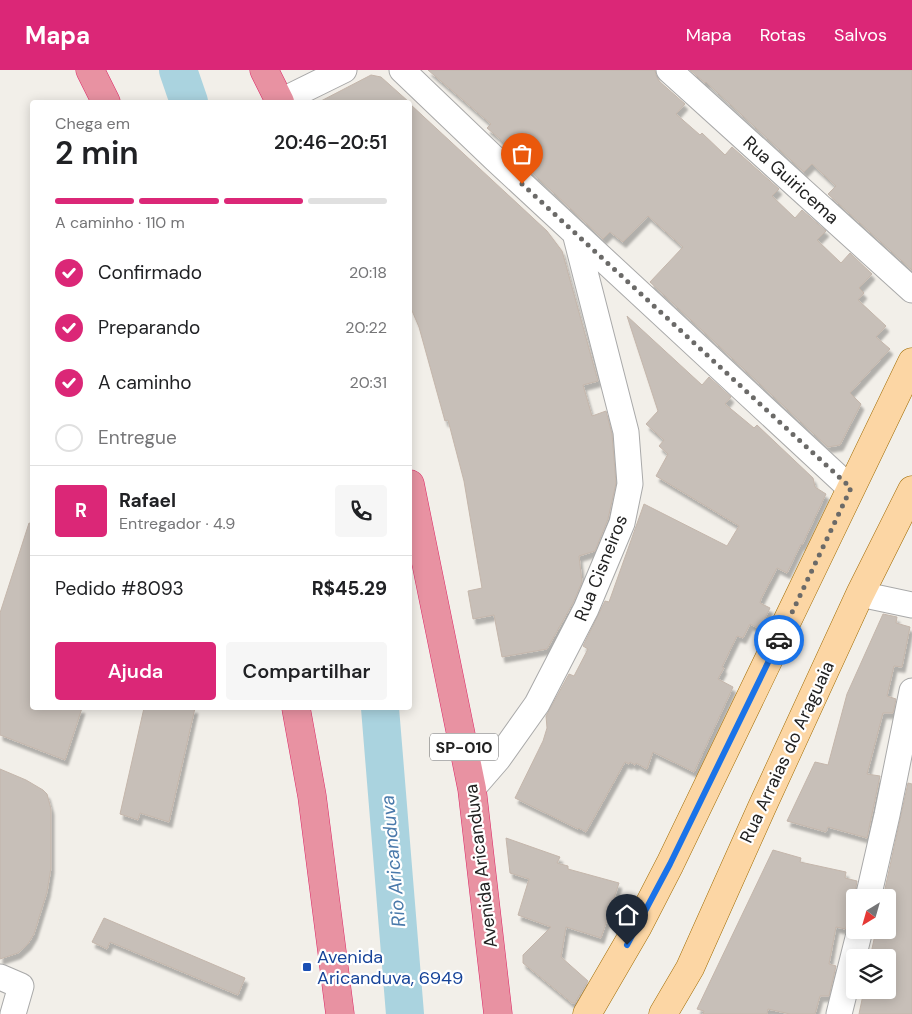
<!DOCTYPE html>
<html lang="pt">
<meta charset="utf-8">
<style>
:root{--surface:#fff;--page:#f6f6f6;--text:#202124;--muted:#757577;--line:#e0e0e0;--accent:#db2777}
body{margin:0;font-family:"DM Sans",sans-serif;background:var(--page);color:var(--text);height:100vh;display:flex;flex-direction:column;font-size:19px;white-space:nowrap}
*{box-sizing:border-box;margin:0}
p{font-size:16px;color:var(--muted)}
.icon{flex:none;width:28px;height:28px;fill:none;stroke:currentColor;stroke-width:2;stroke-linecap:round;stroke-linejoin:round}
.map{position:relative;flex:1;overflow:hidden}
.panel{position:absolute;left:30px;top:30px;width:382px;height:610px;display:flex;flex-direction:column;background:var(--surface);border-radius:5px;box-shadow:0 2px 12px #0003}
.panel>*{flex:none}
.needle{width:32px;rotate:217deg}
.buttons{position:absolute;left:846px;top:819px;display:grid;gap:10px}
.buttons a{display:grid;place-items:center;width:50px;height:50px;border-radius:5px;background:var(--surface);box-shadow:0 2px 12px #0003;font-size:25px}
.pin{position:absolute;display:grid;place-items:center;width:42px;height:42px;color:#fff;margin:-51px -21px;border-radius:50% 50% 50% 0;rotate:-45deg;box-shadow:0 0 5px #0007}
.pin .icon{rotate:45deg}
.courier{position:absolute;display:grid;place-items:center;width:50px;height:50px;margin:-25px;border:4px solid #1a73e8;border-radius:50%;background:#fff;color:#222;box-shadow:0 1px 6px #0007}
.overview em{font-style:normal;font-weight:600}
.overview div{display:flex;flex-direction:column-reverse}
.overview{display:flex;align-items:center;justify-content:space-between;height:85px;padding:0 25px}
h1{font-size:32px;font-weight:600;line-height:38px}
.bar{display:grid;grid-template-columns:repeat(4,1fr);gap:8px 5px;align-content:center;height:60px;padding:0 25px}
.bar i{height:6px;border-radius:4px;background:var(--line)}
.bar .active{background:var(--accent)}
.bar p{grid-column:span 4}
.line{display:flex;align-items:center;gap:12px;padding:0 25px;border-top:1px solid var(--line)}
.line div{flex:1}
.round{display:grid;place-items:center;flex:none;width:52px;height:52px;border-radius:5px;background:var(--page)}
ol{padding:0 25px;list-style:none}
li{display:flex;align-items:center;gap:15px;height:55px}
li p{margin-inline-start:auto}
li .icon{padding:5px;border-radius:50%;background:var(--accent);color:#fff;stroke-width:4}
li:last-child{color:var(--muted)}
li i{width:28px;height:28px;border:2px solid var(--line);border-radius:50%}
.button{display:flex;gap:10px;margin-top:auto;padding:10px 25px}
.button a{flex:1;height:58px;border-radius:5px;background:var(--accent);color:#fff;font-size:20px;font-weight:600;line-height:58px;text-align:center}
.button a+a{background:var(--page);color:var(--text)}
header{display:flex;align-items:center;gap:30px;box-sizing:border-box;height:70px;padding:0 25px;background:var(--accent);color:#fff}
header strong{font-size:24px}
nav{display:flex;gap:28px;margin-inline-start:auto;font-size:18px}
.map>svg:first-child{display:block}
.lines{fill:none;stroke-linecap:round;stroke-linejoin:round}
.river{stroke:#aad3df;stroke-width:38}
.building{fill:#c7bfb8;stroke:#c4b6ab;filter:url(#shadow)}
.minor-casing{stroke:#a9a9a9;stroke-width:27}
.major-casing{stroke:#a06b00;stroke-width:29}
.highway-casing{stroke:#dc2a67;stroke-width:29}
.minor{stroke:#fff;stroke-width:25}
.major{stroke:#fcd6a4;stroke-width:28}
.highway{stroke:#e892a2;stroke-width:28}
.done{stroke:#6b6a68;stroke-width:5;stroke-dasharray:0 9}
.route{stroke:#1a73e8;stroke-width:6}
.transit-dot{fill:#1a4fb4;stroke:#fff;stroke-width:2}
.labels{text-anchor:middle;dominant-baseline:central;stroke-width:4.5;stroke-linejoin:round;paint-order:stroke}
.shield{fill:#fff;stroke:#646464;stroke-width:1}
.shield-label{font-size:16px;font-weight:bold;fill:#222}
.street-label{font-size:18px;fill:#222;stroke:#fff}
.transit-label{font-size:18px;fill:#164399;stroke:#fff;text-anchor:start}
.water-label{font-size:19px;font-style:italic;fill:#4a7aab;stroke:#fff}
</style>
<header>
<strong>Mapa</strong>
<nav><a>Mapa</a><a>Rotas</a><a>Salvos</a></nav>
</header>
<div class="map">
<svg width="912" height="944" viewBox="0 0 912 944">
<defs>
<filter id="shadow"><feDropShadow dx="3" dy="5.5" stdDeviation="1" flood-color="#0004"/></filter>
</defs>
<rect width="100%" height="100%" fill="#f2efe9"/>
<g class="lines">
<path class="river" d="M 178,0 L 189,32
M 380,638 L 405,944"/>
</g>
<path class="building" d="M 428,0 L 655,0 L 656,5 L 659,11 L 685,34 L 676,44 L 700,65 L 702,63 L 725,85 L 732,77 L 779,119 L 772,126 L 795,148 L 802,140 L 826,161 L 817,170 L 841,193 L 850,183 L 872,204 L 859,218 L 864,223 L 858,230 L 886,256 L 876,267 L 890,279 L 850,323 L 861,334 L 840,375 L 828,377 L 650,212 L 683,177 L 648,146 L 623,172 L 610,162 L 603,169 L 522,93 L 525,90 L 487,58 L 491,54 Z
M 690,0 L 912,0 L 912,200 L 828,124 L 836,116 L 812,94 L 804,102 L 706,12 L 705,13 Z
M 371,5 L 381,7 L 409,32 L 319,32 Z
M 410,34 L 547,161 L 562,181 L 598,311 L 583,315 L 592,346 L 606,341 L 612,364 L 616,413 L 608,449 L 595,481 L 579,486 L 582,512 L 573,533 L 547,579 L 502,587 L 494,545 L 473,549 L 468,521 L 482,518 L 464,411 L 448,350 L 445,351 L 419,257 L 410,236 Z
M 627,246 L 702,315 L 709,307 L 731,327 L 725,334 L 754,358 L 757,355 L 813,408 L 815,417 L 826,424 L 802,475 L 801,474 L 787,503 L 777,498 L 761,529 L 760,533 L 770,538 L 760,559 L 750,554 L 743,568 L 737,566 L 722,597 L 724,598 L 718,609 L 733,617 L 694,702 L 653,682 L 647,699 L 636,693 L 635,695 L 630,692 L 629,694 L 625,692 L 586,762 L 579,758 L 578,759 L 515,728 L 543,671 L 547,658 L 546,646 L 569,604 L 574,606 L 588,579 L 583,576 L 605,531 L 609,532 L 644,434 L 727,476 L 739,456 L 656,406 L 668,384 L 659,376 L 664,370 L 646,354 L 658,341 Z
M 29,453 L 32,454 L 32,638 L 82,638 L 65,690 L 0,665 L 0,543 Z
M 883,544 L 897,547 L 896,553 L 910,557 L 902,597 L 894,596 L 887,626 L 896,629 L 893,643 L 883,643 L 867,704 L 880,706 L 867,768 L 828,757 L 826,762 L 787,751 L 815,692 L 828,695 L 847,624 Z
M 144,638 L 195,638 L 169,752 L 140,743 L 138,750 L 120,744 Z
M 0,699 L 26,710 L 43,720 L 47,724 L 51,739 L 51,798 L 47,822 L 34,864 L 28,874 L 18,883 L 0,889 Z
M 908,713 L 912,714 L 912,944 L 859,944 L 864,920 L 888,920 L 888,888 L 870,888 L 876,860 L 888,860 L 888,828 L 883,828 Z
M 506,768 L 560,787 L 557,793 L 568,796 L 568,799 L 619,813 L 601,868 L 566,857 L 561,887 L 588,911 L 575,933 L 572,933 L 523,893 L 523,885 L 551,857 L 518,845 L 529,809 L 510,803 Z
M 773,780 L 801,788 L 800,792 L 846,802 L 845,808 L 857,811 L 850,850 L 845,859 L 836,857 L 829,894 L 836,896 L 829,926 L 820,926 L 815,944 L 790,944 L 768,939 L 767,944 L 703,944 L 704,941 L 697,939 Z
M 104,848 L 245,908 L 238,925 L 110,872 L 107,879 L 92,872 Z"/>
<g class="lines">
<g class="minor-casing">
<path id="minor" d="M 402,0 L 495,89 L 851,419
M 669,0 L 912,220
M 279,32 L 344,0
M 860,524 L 912,535
M 472,719 L 498,689 L 537,634 L 586,539 L 622,453 L 630,414 L 626,362 L 575,163
M 868,828 L 887,745 L 912,621
M 0,907 L 21,916 L 13,944
M 839,944 L 860,860"/>
</g>
<g class="major-casing">
<path id="major" d="M 587,944 L 637,858 L 670,794 L 912,292
M 663,944 L 690,898 L 762,737 L 860,524 L 912,420"/>
</g>
<g class="highway-casing">
<path id="highway" d="M 90,0 L 106,32
M 264,0 L 280,32
M 410,414 L 472,719 L 498,944
M 296,638 L 312,726 L 340,944"/>
</g>
<use href="#minor" class="minor"/>
<use href="#major" class="major"/>
<use href="#highway" class="highway"/>
</g>
<g class="lines">
<path class="done" d="M 522,114 L 851,418 L 779,570"/>
<path class="route" d="M 627,875 L 670,794 L 779,570"/>
</g>
<rect class="transit-dot" x="302" y="892" width="10" height="10" rx="2.5"/>
<g class="labels">
<rect class="shield" x="430" y="663.5" width="68" height="27" rx="4"/>
<g class="shield-label">
<text x="464" y="677">SP-010</text>
</g>
<g class="street-label">
<text transform="translate(791 110) rotate(42)">Rua Guiricema</text>
<text transform="translate(601 498) rotate(-68)">Rua Cisneiros</text>
<text transform="translate(787 682) rotate(-65)">Rua Arraias do Araguaia</text>
<text transform="translate(481 796) rotate(-97)">Avenida Aricanduva</text>
</g>
<g class="transit-label">
<text x="317" y="887">Avenida<tspan x="317" dy="21">Aricanduva, 6949</tspan></text>
</g>
<g class="water-label">
<text transform="translate(393 791) rotate(-95)">Rio Aricanduva</text>
</g>
</g>
</svg>
<div class="buttons">
<a><svg class="needle" viewBox="-14 -14 28 28"><path d="M0-13l5 13h-10z" fill="#e53935"/><path d="M0 13l5-13h-10z" fill="#757577"/></svg></a>
<a><svg class="icon" aria-label="layers" viewBox="0 0 24 24"><path d="M12 4l9 5-9 5-9-5zM3 14l9 5 9-5"/></svg></a>
</div>
<div class="pin" style="left:522px;top:114px;background:#ea580c"><svg class="icon" aria-label="bag" viewBox="0 0 24 24"><path d="M5 8h14l-1 12H6zM9 8a3 3 0 0 1 6 0"/></svg></div>
<div class="pin" style="left:627px;top:875px;background:#1f2937"><svg class="icon" aria-label="home" viewBox="0 0 24 24"><path d="M3 11l9-7 9 7M6 9v11h12V9"/></svg></div>
<div class="courier" style="left:779px;top:570px"><svg class="icon" aria-label="car" viewBox="0 0 24 24"><path d="M5 17H2v-5l4-1 3-4h7l3 4 3 1v5h-3M9 17h6M6 11h13"/><circle cx="7" cy="17" r="2"/><circle cx="17" cy="17" r="2"/></svg></div>
<section class="panel">
<div class="overview"><div><h1>2 min</h1><p>Chega em</p></div><em>20:46–20:51</em></div>
<div class="bar"><i class="active"></i><i class="active"></i><i class="active"></i><i></i><p>A caminho · 110 m</p></div>
<ol>
<li><svg class="icon" aria-label="check" viewBox="0 0 24 24"><path d="M5 12l5 5 9-10"/></svg>Confirmado<p>20:18</p></li>
<li><svg class="icon" aria-label="check" viewBox="0 0 24 24"><path d="M5 12l5 5 9-10"/></svg>Preparando<p>20:22</p></li>
<li><svg class="icon" aria-label="check" viewBox="0 0 24 24"><path d="M5 12l5 5 9-10"/></svg>A caminho<p>20:31</p></li>
<li><i></i>Entregue</li>
</ol>
<div class="line" style="height:90px"><b class="round" style="background:var(--accent);color:#fff">R</b><div><b>Rafael</b><p>Entregador · 4.9</p></div><a class="round"><svg class="icon" aria-label="phone" viewBox="0 0 24 24"><path d="M5 4h4l2 5-3 2q2 4 5 5l2-3 5 2v4C11 20 4 13 5 4z"/></svg></a></div>
<div class="line" style="height:65px"><div>Pedido #8093</div><b>R$45.29</b></div>
<div class="button"><a>Ajuda</a><a>Compartilhar</a></div>
</section>
</div>
